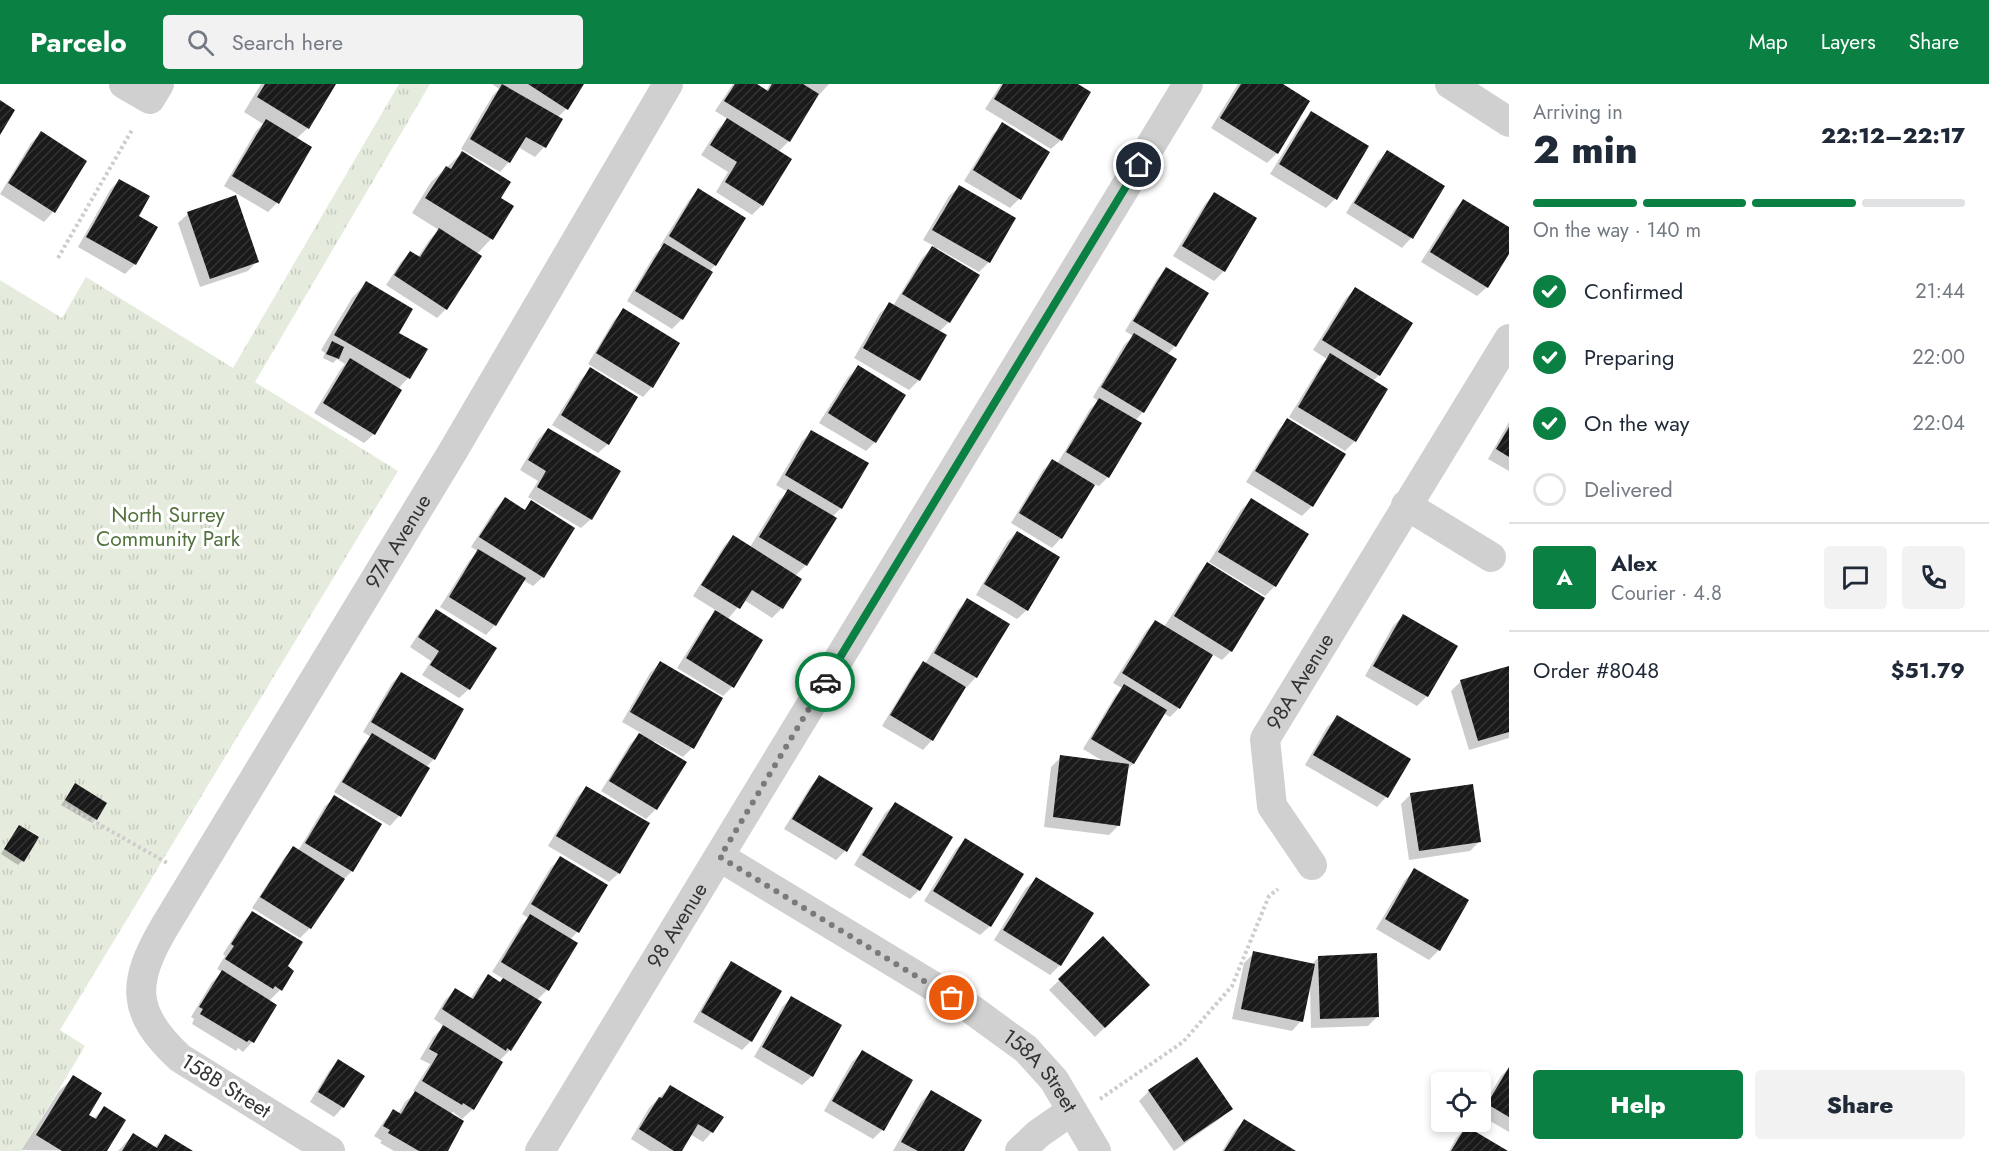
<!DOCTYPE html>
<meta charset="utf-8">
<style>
:root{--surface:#fff;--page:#f2f2f3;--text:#1f2937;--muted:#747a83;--line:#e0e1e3;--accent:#0b8043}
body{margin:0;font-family:Jost,sans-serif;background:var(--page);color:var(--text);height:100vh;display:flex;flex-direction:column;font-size:22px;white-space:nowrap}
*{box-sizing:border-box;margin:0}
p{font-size:20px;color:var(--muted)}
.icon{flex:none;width:33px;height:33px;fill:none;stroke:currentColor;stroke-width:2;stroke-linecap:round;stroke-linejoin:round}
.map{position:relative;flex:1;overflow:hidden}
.drawer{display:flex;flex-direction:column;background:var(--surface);width:480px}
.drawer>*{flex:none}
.buttons{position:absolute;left:1431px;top:988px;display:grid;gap:12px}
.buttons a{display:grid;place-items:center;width:60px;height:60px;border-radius:6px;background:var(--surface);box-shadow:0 3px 9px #0003;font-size:30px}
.pin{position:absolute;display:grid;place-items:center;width:51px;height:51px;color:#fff;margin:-26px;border:3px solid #fff;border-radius:50%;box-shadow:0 2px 6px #0007}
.courier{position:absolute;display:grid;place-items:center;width:60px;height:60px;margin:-30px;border:4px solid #0b8043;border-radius:50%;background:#fff;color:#222;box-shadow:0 2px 8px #0007}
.head em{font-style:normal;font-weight:800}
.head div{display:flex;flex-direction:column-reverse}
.head{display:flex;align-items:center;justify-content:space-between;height:102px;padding:0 24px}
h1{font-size:39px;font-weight:800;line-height:45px}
.bar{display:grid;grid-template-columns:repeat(4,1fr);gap:9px 6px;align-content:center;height:72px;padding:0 24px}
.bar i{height:8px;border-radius:4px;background:var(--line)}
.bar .active{background:var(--accent)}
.bar p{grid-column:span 4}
.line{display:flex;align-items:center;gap:15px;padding:0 24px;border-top:2px solid var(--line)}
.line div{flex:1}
.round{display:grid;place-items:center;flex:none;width:63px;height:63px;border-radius:6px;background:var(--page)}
ol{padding:0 24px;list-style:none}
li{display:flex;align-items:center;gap:18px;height:66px}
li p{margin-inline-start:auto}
li .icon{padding:6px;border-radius:50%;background:var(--accent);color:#fff;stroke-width:4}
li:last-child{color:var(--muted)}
li i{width:33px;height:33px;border:3px solid var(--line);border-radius:50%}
.cta{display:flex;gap:12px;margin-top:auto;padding:12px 24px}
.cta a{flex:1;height:69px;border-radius:6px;background:var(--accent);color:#fff;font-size:24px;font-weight:800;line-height:69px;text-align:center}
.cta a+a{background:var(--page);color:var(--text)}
header{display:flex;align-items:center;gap:36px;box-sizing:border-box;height:84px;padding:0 30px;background:var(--accent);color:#fff}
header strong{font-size:28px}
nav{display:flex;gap:33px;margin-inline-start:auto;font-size:21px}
.search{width:420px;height:54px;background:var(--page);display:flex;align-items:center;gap:15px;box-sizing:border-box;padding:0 21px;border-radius:6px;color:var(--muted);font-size:22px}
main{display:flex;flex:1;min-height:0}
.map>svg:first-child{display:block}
.grass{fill:url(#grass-tufts)}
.shadow{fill:#0003}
.building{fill:url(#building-hatch)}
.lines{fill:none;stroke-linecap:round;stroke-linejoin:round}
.path{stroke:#cdcdcd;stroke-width:4;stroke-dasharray:3 3;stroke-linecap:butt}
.street{stroke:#d0d0d0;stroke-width:30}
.done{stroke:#7a7a7a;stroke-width:6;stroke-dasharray:0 10.8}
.route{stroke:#0b8043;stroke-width:8}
.labels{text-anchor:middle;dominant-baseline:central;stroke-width:6;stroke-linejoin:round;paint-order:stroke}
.park-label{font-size:21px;fill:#52723d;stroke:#fff}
.street-label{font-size:21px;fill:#333;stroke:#fff}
</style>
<header>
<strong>Parcelo</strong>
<div class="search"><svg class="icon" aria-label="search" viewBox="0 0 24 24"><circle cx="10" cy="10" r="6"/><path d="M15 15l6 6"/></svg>Search here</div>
<nav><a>Map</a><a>Layers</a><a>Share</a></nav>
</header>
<main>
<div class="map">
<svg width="1509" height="1067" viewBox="0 0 1509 1067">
<defs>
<pattern id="grass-tufts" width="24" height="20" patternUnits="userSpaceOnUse" patternTransform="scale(1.5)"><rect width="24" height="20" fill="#e5ecde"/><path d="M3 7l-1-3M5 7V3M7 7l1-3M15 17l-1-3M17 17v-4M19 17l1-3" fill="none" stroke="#c5cbbf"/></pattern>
<pattern id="building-hatch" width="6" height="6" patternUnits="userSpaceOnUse" patternTransform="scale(1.5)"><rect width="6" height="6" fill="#1a1a1a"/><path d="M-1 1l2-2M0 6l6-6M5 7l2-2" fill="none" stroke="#333"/></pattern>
</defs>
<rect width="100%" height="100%" fill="#fff"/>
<path class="grass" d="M 399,0 L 430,0 L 255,298 L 398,387 L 60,946 L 85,962 L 22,1067 L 0,1067 L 0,196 L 62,234 L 86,193 L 233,284 Z"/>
<path class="shadow" d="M 261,0 L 334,0 L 308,44 L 296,55 L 277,119 L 268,128 L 224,102 L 256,47 L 263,40 L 244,28 Z
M 492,0 L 582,0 L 566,25 L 557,34 L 561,36 L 544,63 L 535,73 L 518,63 L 509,78 L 500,88 L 461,65 L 493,11 L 499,5 Z
M 733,0 L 754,0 L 766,7 L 770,0 L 829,0 L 819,11 L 818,10 L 789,57 L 778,68 L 790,75 L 762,121 L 752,131 L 716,108 L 728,88 L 701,71 L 718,45 L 728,35 L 715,27 Z
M 1001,0 L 1075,0 L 1061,56 L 1051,65 L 985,25 Z
M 1238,0 L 1280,0 L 1277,69 L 1267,79 L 1211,44 Z
M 1311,29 L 1335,115 L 1326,124 L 1270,90 L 1302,38 Z
M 1003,40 L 1019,115 L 1010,124 L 964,97 L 993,50 Z
M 41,49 L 53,128 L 44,138 L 0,110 L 31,59 Z
M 1387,68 L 1443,102 L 1411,154 L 1402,164 L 1346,129 L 1378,77 Z
M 462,69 L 499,114 L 512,122 L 491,155 L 477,170 L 446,225 L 437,234 L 386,201 L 401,178 L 410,168 L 418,173 L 430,155 L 439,146 L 412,129 L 431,98 Z
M 119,96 L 137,132 L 135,180 L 125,190 L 78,163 L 110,106 Z
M 959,103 L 1014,134 L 989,178 L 979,188 L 937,164 L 936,166 L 949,238 L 939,248 L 919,296 L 909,306 L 854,274 L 880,229 L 890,220 L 893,222 L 922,174 L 934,162 L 923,156 L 949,112 Z
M 698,106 L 715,181 L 709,188 L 710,189 L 682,235 L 672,245 L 627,217 L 655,170 L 662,163 L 660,162 L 689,116 Z
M 1214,110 L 1224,187 L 1214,197 L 1173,172 L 1205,120 Z
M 1463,117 L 1509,145 L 1509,167 L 1487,203 L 1477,212 L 1421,178 L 1454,126 Z
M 188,130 L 257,177 L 248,187 L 200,203 L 178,139 Z
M 1166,185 L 1175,262 L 1167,271 L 1143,328 L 1135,337 L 1108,393 L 1099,402 L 1094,400 L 1061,454 L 1052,464 L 1011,439 L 1043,386 L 1052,377 L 1057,380 L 1090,325 L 1098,317 L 1093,313 L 1124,261 L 1133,252 L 1125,247 L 1157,195 Z
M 366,199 L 397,249 L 425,266 L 408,294 L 398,305 L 374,350 L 364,359 L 314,329 L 340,286 L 345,280 L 337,275 L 333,279 L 323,274 L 325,269 L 321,266 L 352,214 Z
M 1355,205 L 1379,291 L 1373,297 L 1386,306 L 1355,357 L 1345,367 L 1289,333 L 1321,281 L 1327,275 L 1313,266 L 1346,214 Z
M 624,226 L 652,303 L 643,313 L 588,280 L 614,236 Z
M 858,283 L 875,358 L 866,367 L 819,339 L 848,293 Z
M 591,285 L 608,360 L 598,369 L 552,341 L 581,295 Z
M 1288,336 L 1344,370 L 1312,422 L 1302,432 L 1246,398 L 1278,346 Z
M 1509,338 L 1509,387 L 1488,375 Z
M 548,345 L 591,435 L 581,444 L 528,413 L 538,397 L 520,386 L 538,355 Z
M 812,347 L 841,424 L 832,433 L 834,435 L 806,481 L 795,492 L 782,524 L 772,534 L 744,516 L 727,536 L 732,603 L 723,612 L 677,584 L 706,538 L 717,527 L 693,512 L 724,462 L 733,453 L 750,463 L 779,416 L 788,408 L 776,401 L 802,357 Z
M 505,415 L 523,427 L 531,418 L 543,493 L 533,502 L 523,496 L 495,541 L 486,551 L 440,523 L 469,477 L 478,467 L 471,463 L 495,425 Z
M 1251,416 L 1275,502 L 1265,512 L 1209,478 L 1241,426 Z
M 1017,448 L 1027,526 L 1017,535 L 976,511 L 1007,458 Z
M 1207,480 L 1231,567 L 1222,576 L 1212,570 L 1179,624 L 1170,633 L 1163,629 L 1133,680 L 1126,687 L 1119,741 L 1109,751 L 1044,743 L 1051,683 L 1061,673 L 1106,679 L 1083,665 L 1115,612 L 1122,604 L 1113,599 L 1146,547 L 1155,537 L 1164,543 L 1198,490 Z
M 967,516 L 976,593 L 967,603 L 965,602 L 932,656 L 923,666 L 882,642 L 914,589 L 923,579 L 925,580 L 958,526 Z
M 436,527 L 469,605 L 459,614 L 422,591 L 431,577 L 410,563 L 427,537 Z
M 1403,532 L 1427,612 L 1417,622 L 1365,592 L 1393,542 Z
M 660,579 L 692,664 L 683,673 L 654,657 L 653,659 L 656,725 L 646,735 L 601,707 L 630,660 L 641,649 L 622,638 L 650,589 Z
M 1509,583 L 1509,654 L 1469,666 L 1451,607 L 1461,597 Z
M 401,590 L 434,675 L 426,683 L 428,684 L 399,732 L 390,742 L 334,708 L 363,661 L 371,653 L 363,648 L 392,599 Z
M 1337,633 L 1409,675 L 1386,713 L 1377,723 L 1305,681 L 1327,643 Z
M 819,693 L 845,767 L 836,776 L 784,745 L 810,703 Z
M 75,701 L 96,735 L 92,739 L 61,721 Z
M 586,704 L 619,789 L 609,798 L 548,762 L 577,713 Z
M 1411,710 L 1479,758 L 1470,767 L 1409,776 L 1401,720 Z
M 335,713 L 380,741 L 352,787 L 343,796 L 310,844 L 300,854 L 252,824 L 284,774 L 293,764 L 298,767 L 325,722 Z
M 895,720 L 919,806 L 910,815 L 854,781 L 885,729 Z
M 19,742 L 22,777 L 18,781 L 1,770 Z
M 966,756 L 990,842 L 980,851 L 924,817 L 956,765 Z
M 561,774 L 606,802 L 577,848 L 570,856 L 547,906 L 537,916 L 510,966 L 499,977 L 473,1025 L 462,1035 L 453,1028 L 450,1030 L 446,1067 L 394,1067 L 380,1059 L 382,1057 L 374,1052 L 384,1037 L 394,1027 L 398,1030 L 405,1018 L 416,1008 L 413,1007 L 430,980 L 420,975 L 433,953 L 444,942 L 434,935 L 445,916 L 455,906 L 470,915 L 479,902 L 488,892 L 500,899 L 504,895 L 492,888 L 521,841 L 528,834 L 522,830 L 551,783 Z
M 1415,786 L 1439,866 L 1429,876 L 1376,845 L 1405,796 Z
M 1036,795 L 1060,881 L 1050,891 L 994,856 L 1026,804 Z
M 253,828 L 286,883 L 280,906 L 269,917 L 252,958 L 243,968 L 238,964 L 236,967 L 192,940 L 194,935 L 191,933 L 212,898 L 222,888 L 217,885 L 225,872 L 223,870 L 243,838 Z
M 1103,854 L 1148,901 L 1095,953 L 1049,906 Z
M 1254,869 L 1311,881 L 1319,873 L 1378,932 L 1368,942 L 1311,944 L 1310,903 L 1301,937 L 1292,947 L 1232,935 L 1244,879 Z
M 731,879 L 751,957 L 742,966 L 693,938 L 722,889 Z
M 792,913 L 812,992 L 802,1001 L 754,973 L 782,923 Z
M 862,968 L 882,1046 L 873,1055 L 824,1027 L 852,978 Z
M 338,977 L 343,1023 L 334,1033 L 310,1018 L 329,987 Z
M 1509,984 L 1509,1048 L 1480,1031 L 1480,1027 L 1501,992 Z
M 74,993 L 87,1031 L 93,1035 L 104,1024 L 106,1067 L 22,1066 L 59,1007 Z
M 671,1002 L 712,1048 L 703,1058 L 690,1050 L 680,1067 L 650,1067 L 631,1055 L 649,1024 Z
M 1149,1007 L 1231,1025 L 1221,1034 L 1174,1067 L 1139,1017 Z
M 931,1008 L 962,1067 L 893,1067 L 921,1018 Z
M 1244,1037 L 1294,1067 L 1222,1067 L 1235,1046 Z
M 1466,1044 L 1505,1067 L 1449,1067 L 1456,1054 Z
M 133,1051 L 154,1064 L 165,1052 L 191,1067 L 118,1067 Z"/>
<path class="building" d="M 265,0 L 336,0 L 309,45 L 257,13 Z
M 502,0 L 563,35 L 546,64 L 526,53 L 510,79 L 470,55 Z
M 528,0 L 584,0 L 568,26 Z
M 735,0 L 757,0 L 768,7 L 772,0 L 803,0 L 819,10 L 790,58 L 724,17 Z
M 1003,0 L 1078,0 L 1091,8 L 1062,57 L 994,15 Z
M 1241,0 L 1283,0 L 1310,17 L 1278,70 L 1220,34 Z
M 0,16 L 15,26 L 0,51 Z
M 1311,27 L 1369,62 L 1337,116 L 1279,80 Z
M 727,34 L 792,75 L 763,122 L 725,98 L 737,78 L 710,61 Z
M 266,35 L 312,63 L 279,120 L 232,92 Z
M 1002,38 L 1050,68 L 1021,116 L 973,86 Z
M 41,47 L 87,77 L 55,129 L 8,99 Z
M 1387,66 L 1445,102 L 1413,155 L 1354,119 Z
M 462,67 L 511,98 L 501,114 L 514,122 L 493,156 L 425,114 L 446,82 L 451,85 Z
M 119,95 L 150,112 L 139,132 L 158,143 L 136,181 L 86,153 Z
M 959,101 L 1016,134 L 990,179 L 932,146 Z
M 698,104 L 746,134 L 716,182 L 669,152 Z
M 1214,108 L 1257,134 L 1225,188 L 1182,162 Z
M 236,111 L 259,178 L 210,195 L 187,128 Z
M 1463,115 L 1509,143 L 1509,170 L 1488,204 L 1430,168 Z
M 439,144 L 482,172 L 447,226 L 394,191 L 410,167 L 420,173 Z
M 664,159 L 713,188 L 683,236 L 635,207 Z
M 932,162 L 980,191 L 950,239 L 902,210 Z
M 1166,183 L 1209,209 L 1176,263 L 1133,237 Z
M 366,197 L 413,225 L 399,249 L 428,265 L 410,295 L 334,251 Z
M 1355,203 L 1413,239 L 1380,292 L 1322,256 Z
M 889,218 L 947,251 L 920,297 L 863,264 Z
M 623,224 L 680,259 L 653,304 L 596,269 Z
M 1134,249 L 1177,275 L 1144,329 L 1101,303 Z
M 332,257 L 344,263 L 339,275 L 326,270 Z
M 1330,269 L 1388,305 L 1356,358 L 1298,323 Z
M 350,274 L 402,306 L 375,351 L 323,319 Z
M 858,281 L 906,311 L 876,359 L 828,329 Z
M 590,283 L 638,313 L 609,361 L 561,331 Z
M 1099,314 L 1142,339 L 1109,394 L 1066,368 Z
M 1287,334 L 1346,370 L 1313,423 L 1255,387 Z
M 1509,343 L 1509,373 L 1496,365 Z
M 548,344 L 621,387 L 592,436 L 537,403 L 546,387 L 528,376 Z
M 811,346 L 869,379 L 842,425 L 785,391 Z
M 1052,375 L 1095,401 L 1062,455 L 1019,429 Z
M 788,405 L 837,434 L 807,482 L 759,453 Z
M 505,413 L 525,426 L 531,416 L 575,444 L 544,494 L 479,453 Z
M 1251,414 L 1309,450 L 1276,503 L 1218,468 Z
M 1017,447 L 1060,473 L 1028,527 L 984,500 Z
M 733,451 L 802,495 L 783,525 L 752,506 L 740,525 L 701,501 Z
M 478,465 L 526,494 L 496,542 L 449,513 Z
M 1207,478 L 1265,514 L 1232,568 L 1174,532 Z
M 967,514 L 1010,540 L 977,594 L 934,569 Z
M 436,525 L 497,564 L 470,606 L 430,581 L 439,567 L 418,553 Z
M 715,526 L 763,556 L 734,604 L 686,574 Z
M 1403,530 L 1458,562 L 1428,613 L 1373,582 Z
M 1155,536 L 1213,571 L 1180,625 L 1122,589 Z
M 660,577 L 723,614 L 694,665 L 630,628 Z
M 923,577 L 966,603 L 933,657 L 890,631 Z
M 1509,582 L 1509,648 L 1478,657 L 1460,596 Z
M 401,588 L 464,625 L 435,676 L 371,638 Z
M 1124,600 L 1167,626 L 1134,680 L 1091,655 Z
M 1337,631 L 1411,675 L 1388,714 L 1313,671 Z
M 372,649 L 430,684 L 401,733 L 342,698 Z
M 639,649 L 687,678 L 657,726 L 609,697 Z
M 1060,671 L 1129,680 L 1120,742 L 1053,733 Z
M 819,691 L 873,724 L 847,768 L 792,735 Z
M 75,699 L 107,719 L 97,736 L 65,716 Z
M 1473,700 L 1481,758 L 1419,767 L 1410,709 Z
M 586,702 L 650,739 L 620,790 L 556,752 Z
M 334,711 L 382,740 L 353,788 L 305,759 Z
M 895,718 L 953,753 L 920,807 L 862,771 Z
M 19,741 L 39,753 L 24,778 L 4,765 Z
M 965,754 L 1024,790 L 991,843 L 933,807 Z
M 293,762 L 345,795 L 311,845 L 260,813 Z
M 560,772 L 608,801 L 579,849 L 531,820 Z
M 1414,784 L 1469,816 L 1440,867 L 1385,835 Z
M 1036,793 L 1094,829 L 1061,882 L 1003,846 Z
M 252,827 L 303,858 L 288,882 L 294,887 L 282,907 L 275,902 L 273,905 L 225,875 L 234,862 L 231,860 Z
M 530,830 L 578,859 L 549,907 L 501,878 Z
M 1103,852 L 1150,901 L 1105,944 L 1058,895 Z
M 1253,867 L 1315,880 L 1303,938 L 1241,925 Z
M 1377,869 L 1379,933 L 1320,935 L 1318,872 Z
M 731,877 L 782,907 L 752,958 L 701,928 Z
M 222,886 L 277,921 L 254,959 L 249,956 L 247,958 L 200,930 L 203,925 L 199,923 Z
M 488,890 L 500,898 L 503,894 L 542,918 L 511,967 L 507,964 L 506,967 L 442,925 L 455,904 L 473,915 Z
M 791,912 L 842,941 L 813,993 L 762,963 Z
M 443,941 L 503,978 L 474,1026 L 463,1019 L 462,1021 L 422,997 L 438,970 L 429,965 Z
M 862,966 L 913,996 L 884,1047 L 832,1017 Z
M 1197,973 L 1233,1025 L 1184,1058 L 1148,1006 Z
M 338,975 L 365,992 L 344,1024 L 318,1008 Z
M 1509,983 L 1509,1033 L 1487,1020 Z
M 73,991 L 102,1009 L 89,1031 L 96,1035 L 104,1022 L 126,1036 L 107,1067 L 62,1067 L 36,1051 Z
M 670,1001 L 724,1033 L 713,1049 L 698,1040 L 682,1067 L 674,1067 L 639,1045 L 659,1013 L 662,1014 Z
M 931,1006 L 982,1036 L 964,1067 L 918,1067 L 901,1058 Z
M 415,1007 L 464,1037 L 448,1067 L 419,1067 L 388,1049 L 390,1046 L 383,1042 L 393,1025 L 401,1030 Z
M 1244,1035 L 1296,1067 L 1224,1067 Z
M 1466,1042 L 1508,1067 L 1451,1067 Z
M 133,1049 L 157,1064 L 165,1050 L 193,1067 L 122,1067 Z"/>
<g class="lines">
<path class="path" d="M 58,174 L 132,46
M 65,721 L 169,780
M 1100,1015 L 1183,958 L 1232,902 L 1269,812 L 1278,805"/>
<g class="street">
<path d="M 124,0 L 150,15 L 159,0"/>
<path d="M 1450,0 L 1509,38"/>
<path d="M 1406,421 L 1491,473"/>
<path id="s1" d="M 720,773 L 971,925 L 1026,965 L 1054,996 L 1096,1067"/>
<path id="s2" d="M 1312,781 L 1272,722 L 1265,655 L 1509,255"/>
<path id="s3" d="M 330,1067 L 180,974 C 130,928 132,898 165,842 L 453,367 L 668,0"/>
<path id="s4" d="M 540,1067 L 1188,0"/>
<path d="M 1020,1067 L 1038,1050 L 1071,1027"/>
</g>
</g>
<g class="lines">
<path class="done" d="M 825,598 L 720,773 L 952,914"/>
<path class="route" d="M 825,598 L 1139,81"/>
</g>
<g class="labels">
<g class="park-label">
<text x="168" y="431">North Surrey<tspan x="168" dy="24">Community Park</tspan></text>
</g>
<g class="street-label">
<text stroke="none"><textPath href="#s3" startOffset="776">97A Avenue</textPath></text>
<text stroke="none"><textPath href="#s2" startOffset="206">98A Avenue</textPath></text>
<text stroke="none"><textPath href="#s4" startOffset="264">98 Avenue</textPath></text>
<text stroke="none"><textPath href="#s1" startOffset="387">158A Street</textPath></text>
<text transform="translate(226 1002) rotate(32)">158B Street</text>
</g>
</g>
</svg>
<div class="buttons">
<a><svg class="icon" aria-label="locate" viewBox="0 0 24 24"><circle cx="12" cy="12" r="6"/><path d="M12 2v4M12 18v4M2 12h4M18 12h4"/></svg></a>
</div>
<div class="pin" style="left:952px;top:914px;background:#ea580c"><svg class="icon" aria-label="bag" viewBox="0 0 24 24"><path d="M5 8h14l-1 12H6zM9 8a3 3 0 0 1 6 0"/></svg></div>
<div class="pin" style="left:1139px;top:81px;background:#1f2937"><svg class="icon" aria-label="home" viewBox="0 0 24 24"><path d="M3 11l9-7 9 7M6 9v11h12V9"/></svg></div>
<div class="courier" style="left:825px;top:598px"><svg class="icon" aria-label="car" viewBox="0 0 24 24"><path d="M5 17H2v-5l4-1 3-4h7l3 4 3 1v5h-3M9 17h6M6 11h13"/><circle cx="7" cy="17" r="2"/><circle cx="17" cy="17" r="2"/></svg></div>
</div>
<section class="drawer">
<div class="head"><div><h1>2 min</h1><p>Arriving in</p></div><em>22:12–22:17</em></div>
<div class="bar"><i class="active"></i><i class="active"></i><i class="active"></i><i></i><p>On the way · 140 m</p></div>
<ol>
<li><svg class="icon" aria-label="check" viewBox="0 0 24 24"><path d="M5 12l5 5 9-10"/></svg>Confirmed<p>21:44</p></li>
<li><svg class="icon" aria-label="check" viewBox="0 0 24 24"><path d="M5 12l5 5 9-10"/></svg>Preparing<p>22:00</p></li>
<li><svg class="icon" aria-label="check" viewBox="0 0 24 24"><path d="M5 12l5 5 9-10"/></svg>On the way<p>22:04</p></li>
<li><i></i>Delivered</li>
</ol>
<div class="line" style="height:108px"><b class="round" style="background:var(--accent);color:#fff">A</b><div><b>Alex</b><p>Courier · 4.8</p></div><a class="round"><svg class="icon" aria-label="chat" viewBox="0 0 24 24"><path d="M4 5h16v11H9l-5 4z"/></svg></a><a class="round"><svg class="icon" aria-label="phone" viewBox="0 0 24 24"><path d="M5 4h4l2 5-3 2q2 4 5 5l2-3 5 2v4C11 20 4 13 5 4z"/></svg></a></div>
<div class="line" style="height:78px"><div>Order #8048</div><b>$51.79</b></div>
<div class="cta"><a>Help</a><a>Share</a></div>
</section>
</main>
